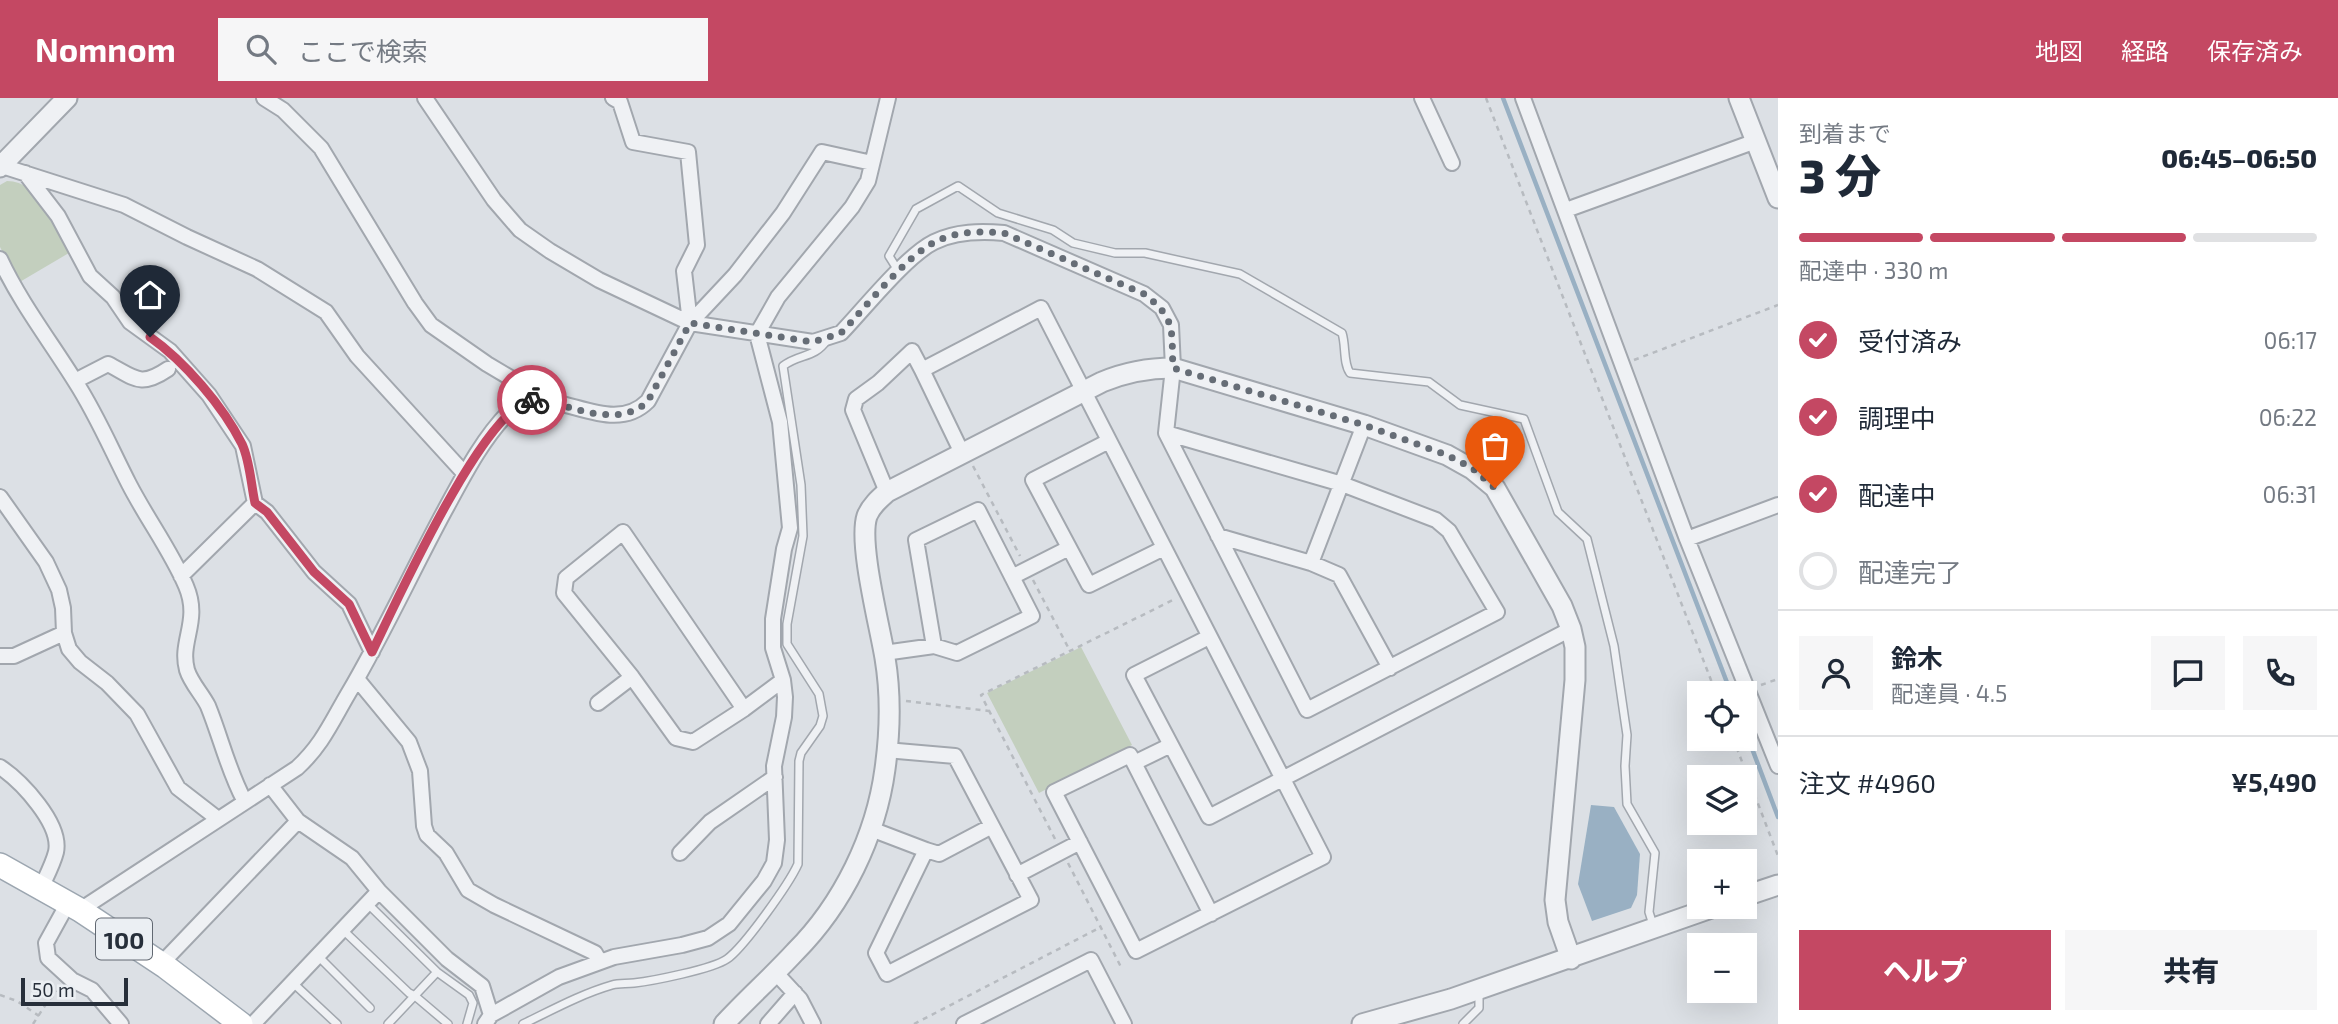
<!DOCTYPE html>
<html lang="ja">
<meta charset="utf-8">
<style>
:root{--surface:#fff;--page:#f6f6f7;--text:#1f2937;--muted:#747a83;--line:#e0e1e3;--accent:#c44863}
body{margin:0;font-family:"Exo 2","Noto Sans JP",sans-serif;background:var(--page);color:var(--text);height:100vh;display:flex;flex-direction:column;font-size:26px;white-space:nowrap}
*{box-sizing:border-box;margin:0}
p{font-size:23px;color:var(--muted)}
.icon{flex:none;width:38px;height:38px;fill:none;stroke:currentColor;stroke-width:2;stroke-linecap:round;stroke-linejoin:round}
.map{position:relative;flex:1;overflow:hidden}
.details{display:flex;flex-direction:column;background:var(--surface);width:560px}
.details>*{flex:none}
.buttons{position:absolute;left:1687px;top:583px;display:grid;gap:14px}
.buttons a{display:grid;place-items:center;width:70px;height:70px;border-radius:0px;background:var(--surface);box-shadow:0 7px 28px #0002;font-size:35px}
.scale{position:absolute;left:21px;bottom:18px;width:107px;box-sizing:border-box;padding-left:7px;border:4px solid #272f3a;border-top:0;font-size:19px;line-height:24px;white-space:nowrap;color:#272f3a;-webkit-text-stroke:5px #ebeff3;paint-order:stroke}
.pin{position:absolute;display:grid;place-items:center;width:60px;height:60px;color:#fff;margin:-72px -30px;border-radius:50% 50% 50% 0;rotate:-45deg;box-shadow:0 0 7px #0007}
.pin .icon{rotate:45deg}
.courier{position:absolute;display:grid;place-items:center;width:70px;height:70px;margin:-35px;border:5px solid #c44863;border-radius:50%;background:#fff;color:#222;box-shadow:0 2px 9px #0007}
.overview em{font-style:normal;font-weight:800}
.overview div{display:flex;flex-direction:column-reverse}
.overview{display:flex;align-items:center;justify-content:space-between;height:119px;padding:0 21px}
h1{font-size:46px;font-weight:800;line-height:52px}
.bar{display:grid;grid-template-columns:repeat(4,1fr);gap:10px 7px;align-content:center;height:84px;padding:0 21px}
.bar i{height:9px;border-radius:5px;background:var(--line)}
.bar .current{background:var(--accent)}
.bar p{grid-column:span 4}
.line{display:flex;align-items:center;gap:18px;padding:0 21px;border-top:2px solid var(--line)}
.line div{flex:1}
.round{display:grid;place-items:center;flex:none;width:74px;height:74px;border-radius:0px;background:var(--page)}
ol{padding:0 21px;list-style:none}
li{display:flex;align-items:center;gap:21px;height:77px}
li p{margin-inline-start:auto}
li .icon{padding:7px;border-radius:50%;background:var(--accent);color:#fff;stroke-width:4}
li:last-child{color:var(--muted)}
li i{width:38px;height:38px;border:4px solid var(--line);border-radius:50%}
.button{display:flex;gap:14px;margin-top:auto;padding:14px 21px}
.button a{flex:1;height:80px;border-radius:0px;background:var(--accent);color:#fff;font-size:28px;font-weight:800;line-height:80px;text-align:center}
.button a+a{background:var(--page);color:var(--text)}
header{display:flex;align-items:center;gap:42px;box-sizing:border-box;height:98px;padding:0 35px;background:var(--accent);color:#fff}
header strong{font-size:33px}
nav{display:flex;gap:38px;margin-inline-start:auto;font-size:24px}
.search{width:490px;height:63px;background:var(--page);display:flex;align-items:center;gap:18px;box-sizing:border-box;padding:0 24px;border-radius:0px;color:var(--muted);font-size:26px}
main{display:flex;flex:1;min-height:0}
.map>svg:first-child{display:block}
.green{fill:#c3cfbe}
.water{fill:#99b0c3}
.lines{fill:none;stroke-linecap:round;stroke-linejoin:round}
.stream{stroke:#99b0c3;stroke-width:4.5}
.service-casing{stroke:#a2a7ae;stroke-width:10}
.minor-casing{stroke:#a2a7ae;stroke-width:18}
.tertiary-casing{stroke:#a2a7ae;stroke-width:23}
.primary-casing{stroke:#9ca6b0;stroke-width:26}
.path{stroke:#b7bbc0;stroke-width:2.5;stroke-dasharray:5 5;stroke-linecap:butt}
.service{stroke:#eff1f4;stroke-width:7}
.minor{stroke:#eff1f4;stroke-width:14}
.tertiary{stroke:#eff1f4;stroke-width:19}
.primary{stroke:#fff;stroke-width:23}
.done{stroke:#666d76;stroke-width:7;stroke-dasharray:0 12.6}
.route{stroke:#c44863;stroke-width:9}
.labels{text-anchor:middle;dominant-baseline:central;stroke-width:5;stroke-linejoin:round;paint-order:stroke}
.shield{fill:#ebeff3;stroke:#626972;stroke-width:2}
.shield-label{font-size:24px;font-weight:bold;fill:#272f3a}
</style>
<header>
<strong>Nomnom</strong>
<div class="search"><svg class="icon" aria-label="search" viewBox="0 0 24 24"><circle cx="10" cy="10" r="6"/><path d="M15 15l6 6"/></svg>ここで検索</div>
<nav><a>地図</a><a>経路</a><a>保存済み</a></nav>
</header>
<main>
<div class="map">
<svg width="1778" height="926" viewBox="0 0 1778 926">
<rect width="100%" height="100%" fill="#dce0e5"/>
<path class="green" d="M 7,83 C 40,83 59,129 74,152 L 18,185 L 0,149 L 0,87 Z
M 1081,549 L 1132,647 L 1039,695 L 987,595 Z"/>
<path class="water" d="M 1591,707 L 1614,709 L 1640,756 L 1637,797 L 1631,810 L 1592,823 L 1578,786 Z"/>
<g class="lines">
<path class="stream" d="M 1503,0 L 1731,595
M 1745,632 L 1778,719"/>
<g class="service-casing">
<path id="service" d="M 899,174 L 889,158 L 916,111 L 958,88 L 998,115 L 1053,132 L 1073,145 L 1115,155 L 1145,155 L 1240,176 L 1342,235 C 1346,247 1343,265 1350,275 L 1429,284 L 1460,307 L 1524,321 L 1558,414 L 1587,441 L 1614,548 L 1627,637 L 1625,668 L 1627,706 L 1655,755 L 1649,814 L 1654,830
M 368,806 L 437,874 L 469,897 L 473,905 L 467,926
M 343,832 L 409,895 L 415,898 L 448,926
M 318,858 L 370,910
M 292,884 L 337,926
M 388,926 L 437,874
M 523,926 C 552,912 581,896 612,887 C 619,885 626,886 634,885 C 652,883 713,871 727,861 C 744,849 789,786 798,766 L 799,663 L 801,655 L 820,628 L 823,618 L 819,596 L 787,546 L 787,526 L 803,438 L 801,387 L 783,268 C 800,255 814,261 827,242
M 1463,926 L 1479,910 L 1479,892"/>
</g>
<g class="minor-casing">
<path id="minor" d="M 264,0 L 283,12 L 321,50 L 415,205 L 431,227 L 487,266 L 524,288 L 539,301
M 425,0 L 494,102 L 520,132 L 550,153 L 599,182 L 690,225 L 813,244 L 841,235 C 864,211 906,158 934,144 C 956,133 981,133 1004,135 L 1144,196 L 1162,210 L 1171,227 L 1173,270 L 1166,335 L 1307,612 L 1497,514 L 1449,433 L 1436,422 L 1342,386 L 1166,335
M 613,0 L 620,4 L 633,44 L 688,54 L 697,147 L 684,173 L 690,225
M 1422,0 L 1452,65
M 1523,0 L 1687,441 L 1778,668
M 2,68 L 124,107 L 187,139 L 257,171 L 326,214 L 357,258 L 464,375
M 25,75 L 58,118 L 90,178 L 113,199 L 130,224 L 170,253 L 209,297 L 243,348 L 255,405 L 267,414 L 314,474 L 349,506 L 372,554
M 1566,112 L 1756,43
M 0,161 C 20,204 50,243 75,283 C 97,317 111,351 129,386 C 147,421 171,453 186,488 C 201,523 179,543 187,572 C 191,585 202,596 208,608 C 221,640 228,672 244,702
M 922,272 L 962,355
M 75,283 L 108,266 C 135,280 140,290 168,271
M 1109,343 L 1033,382 L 1089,487 L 1164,450
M 887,394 L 853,312 L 856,301 L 878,285 L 912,253 L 922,272 L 1041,210 L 1323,759 L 1136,853 L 1054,694 L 1130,657 L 1211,816
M 0,399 L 46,464 L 59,492 L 63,510 L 64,535 L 69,551 L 80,564 L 107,585 L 137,616 L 178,690 L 218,721
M 1218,438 L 1311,465 L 1364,327
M 1687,441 L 1778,407
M 1311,465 L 1339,477 L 1390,570
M 181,478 L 255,405
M 1012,479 L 1069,450
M 1209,539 L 1134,577 L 1209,719 L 1571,531
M 884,555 L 934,548 L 957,555 L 1032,518 L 978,412 L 916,442 L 934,548
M 0,558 L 14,558 L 64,535
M 357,581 L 409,644 L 420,673 L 424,728 L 427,737 L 446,755 L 468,792 L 494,807 L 595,855 L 600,864
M 598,605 L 632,579
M 744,611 L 623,434 L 566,480 L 564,495 L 632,579 L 676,640 L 693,644 L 744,611 L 783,582
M 1134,665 L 1171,647
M 0,669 C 21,683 62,726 56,754 C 53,766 46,779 41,790
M 270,687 L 298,723 L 352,760 L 379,793 L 447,861 L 482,888 L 491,917
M 871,731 L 926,752 L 876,855 L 887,876 L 1031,802 L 955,658 L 886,652
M 926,752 L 939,756 L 992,728
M 680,755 L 710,724 L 775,679
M 1017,777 L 1080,744
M 68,805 L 46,845 L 48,860 L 72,882 L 92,892 L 121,926
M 80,812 L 297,670 C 322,647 331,625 348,596 C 383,537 412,473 445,412 C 463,379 482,341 509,314 C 547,277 607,344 648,303 L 690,225 L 735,177 L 783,115 L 822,54 L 872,65
M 161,866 L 298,723
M 775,874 L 800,901 L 813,926
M 253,926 L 379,793
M 485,926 L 491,917 L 559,879 L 614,859 L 682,847 L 708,840 L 729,826 L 764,783 L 774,765 L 777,742 L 774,668 L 784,619 L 785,599 L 783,582 L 773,550 L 773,521 L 784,451 L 790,430 L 780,324 L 757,236 L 778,199 L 852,109 L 868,83 L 888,0
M 768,926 L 795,895
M 964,926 L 1091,862 L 1124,926"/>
</g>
<g class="tertiary-casing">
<path id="tertiary" d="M 1739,0 L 1778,100
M 0,69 L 67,0
M 1745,798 L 1778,787
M 724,926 C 747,901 772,879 795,854 C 843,806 876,738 885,671 C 890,635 891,596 885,560 C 880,529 858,445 867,418 C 871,408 879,401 887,394 L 1102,284 C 1126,274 1147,270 1173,270 L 1364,327 L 1447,357 L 1472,371 L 1495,390 L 1562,508 L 1571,531 L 1575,549 L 1575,582 L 1555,802 L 1558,824 L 1571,861
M 1362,926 L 1451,901 L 1717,808"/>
</g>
<g class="primary-casing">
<path id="primary" d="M 0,767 L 80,812 L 166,869 L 241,926"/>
</g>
<path class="path" d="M 1486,0 L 1716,595
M 1634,262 L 1778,207
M 973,368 L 1020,458
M 1033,482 L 1070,553
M 1761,587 L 1778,581
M 906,603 L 989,613
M 1733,640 L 1778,758
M 1055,741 L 981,597 L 1175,501
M 1068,765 L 1122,871
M 0,897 L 17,903 L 39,918
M 33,926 L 48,903 L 61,890
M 914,926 L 1101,829"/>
<use href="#service" class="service"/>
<use href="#minor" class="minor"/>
<use href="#tertiary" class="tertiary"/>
<use href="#primary" class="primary"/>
</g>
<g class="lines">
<path class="done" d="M 532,302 L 539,301 C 572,309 620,331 648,303 L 690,225 L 813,244 L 841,235 C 864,211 906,158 935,144 C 956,133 981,133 1004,135 L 1144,196 C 1177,221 1171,232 1173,270 L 1364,327 L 1447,357 L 1472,370 L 1495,390"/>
<path class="route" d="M 150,239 C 184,263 223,308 242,346 C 250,363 251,387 255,405 L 267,414 L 314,474 L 349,506 L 372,554 C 395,507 484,309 532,302"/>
</g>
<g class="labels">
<rect class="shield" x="96" y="820.5" width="56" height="41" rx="5"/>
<g class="shield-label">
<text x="124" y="841">100</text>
</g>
</g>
</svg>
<div class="buttons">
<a><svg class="icon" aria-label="locate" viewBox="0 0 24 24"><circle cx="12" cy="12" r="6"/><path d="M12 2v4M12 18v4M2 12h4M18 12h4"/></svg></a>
<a><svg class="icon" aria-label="layers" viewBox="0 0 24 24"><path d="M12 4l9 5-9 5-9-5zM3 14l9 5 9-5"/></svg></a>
<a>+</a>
<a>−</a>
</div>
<div class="scale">50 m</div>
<div class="pin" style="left:1495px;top:390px;background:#ea580c"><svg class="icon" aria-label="bag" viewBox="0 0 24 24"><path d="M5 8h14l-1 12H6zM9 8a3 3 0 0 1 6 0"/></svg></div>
<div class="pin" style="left:150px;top:239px;background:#1f2937"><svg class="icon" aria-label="home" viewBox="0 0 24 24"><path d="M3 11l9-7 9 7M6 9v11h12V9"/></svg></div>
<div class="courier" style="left:532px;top:302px"><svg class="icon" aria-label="bike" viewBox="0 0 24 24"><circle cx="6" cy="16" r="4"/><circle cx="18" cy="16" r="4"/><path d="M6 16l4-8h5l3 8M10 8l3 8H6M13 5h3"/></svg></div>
</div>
<section class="details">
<div class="overview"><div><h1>3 分</h1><p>到着まで</p></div><em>06:45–06:50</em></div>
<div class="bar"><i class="current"></i><i class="current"></i><i class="current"></i><i></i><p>配達中 · 330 m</p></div>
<ol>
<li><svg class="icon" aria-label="check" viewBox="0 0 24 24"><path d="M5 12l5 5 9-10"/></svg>受付済み<p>06:17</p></li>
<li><svg class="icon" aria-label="check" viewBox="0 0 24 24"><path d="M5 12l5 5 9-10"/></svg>調理中<p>06:22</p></li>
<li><svg class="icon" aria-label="check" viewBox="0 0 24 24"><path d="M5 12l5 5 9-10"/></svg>配達中<p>06:31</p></li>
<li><i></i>配達完了</li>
</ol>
<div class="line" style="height:126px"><a class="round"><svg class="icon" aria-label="person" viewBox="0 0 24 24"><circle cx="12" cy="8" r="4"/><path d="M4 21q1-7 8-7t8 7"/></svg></a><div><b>鈴木</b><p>配達員 · 4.5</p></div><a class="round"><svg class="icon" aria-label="chat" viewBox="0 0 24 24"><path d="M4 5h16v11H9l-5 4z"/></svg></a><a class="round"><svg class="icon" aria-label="phone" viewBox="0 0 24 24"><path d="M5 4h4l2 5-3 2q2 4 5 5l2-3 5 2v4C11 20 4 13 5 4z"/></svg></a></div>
<div class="line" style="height:91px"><div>注文 #4960</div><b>¥5,490</b></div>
<div class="button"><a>ヘルプ</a><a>共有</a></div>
</section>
</main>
